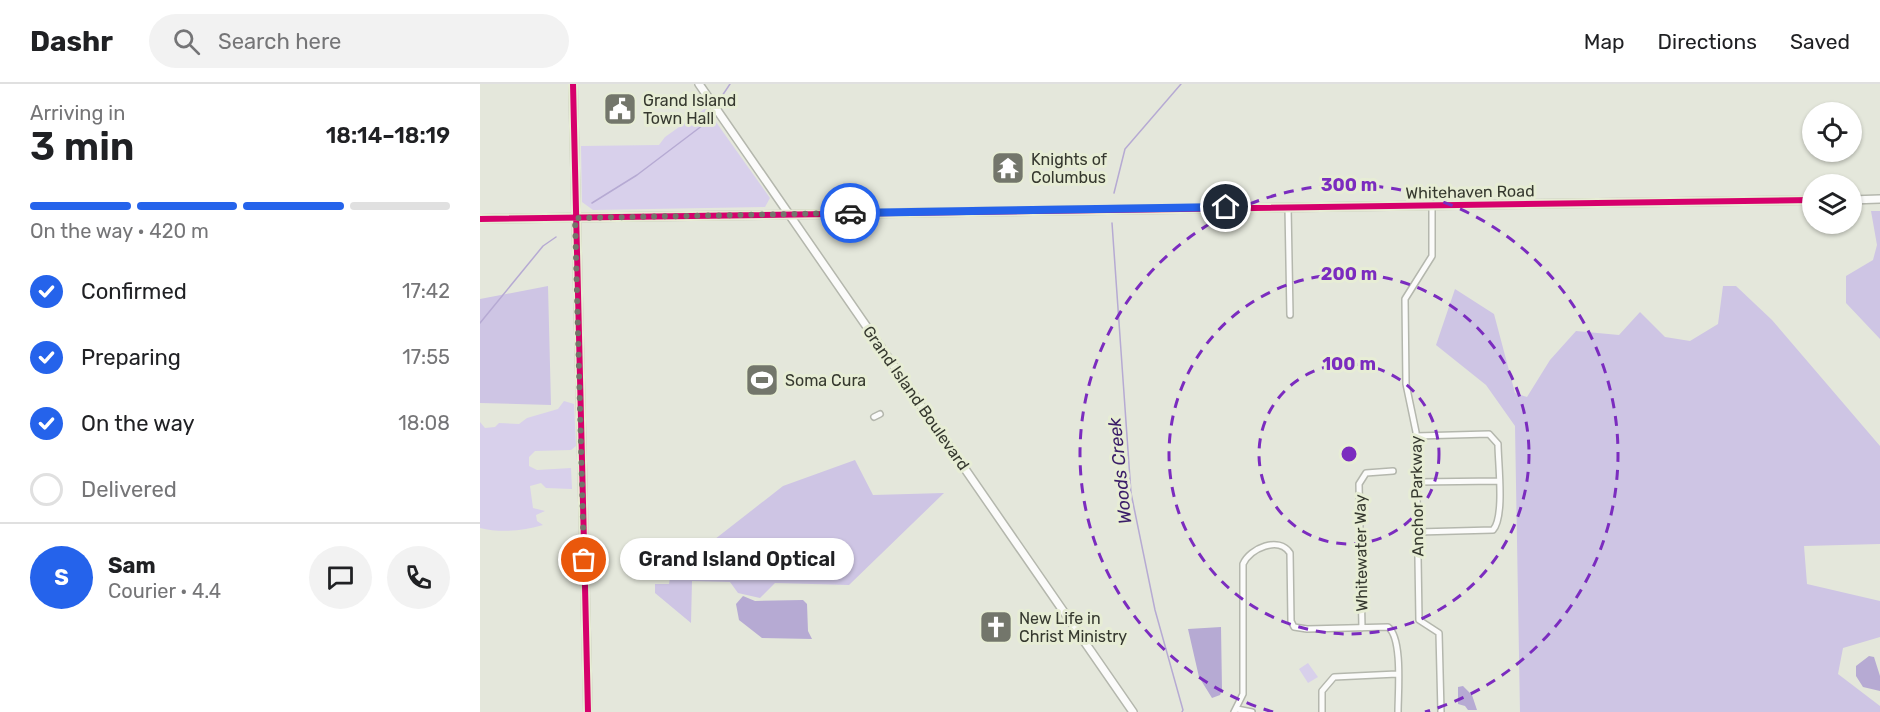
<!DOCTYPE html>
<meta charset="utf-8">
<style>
:root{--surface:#fff;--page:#f2f2f2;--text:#202124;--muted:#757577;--line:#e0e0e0;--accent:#2563eb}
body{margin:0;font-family:Rubik,sans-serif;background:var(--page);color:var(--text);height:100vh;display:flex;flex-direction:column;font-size:22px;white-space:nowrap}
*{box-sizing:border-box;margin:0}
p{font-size:20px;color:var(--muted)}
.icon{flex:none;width:33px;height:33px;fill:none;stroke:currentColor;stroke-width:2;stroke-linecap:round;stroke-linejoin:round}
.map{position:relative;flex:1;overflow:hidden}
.details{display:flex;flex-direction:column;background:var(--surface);width:480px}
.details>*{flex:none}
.fabs{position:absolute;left:1322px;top:18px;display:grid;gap:12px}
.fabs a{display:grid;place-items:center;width:60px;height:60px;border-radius:50%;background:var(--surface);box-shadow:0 2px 4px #0004;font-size:30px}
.pin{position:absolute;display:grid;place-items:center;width:51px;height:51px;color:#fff;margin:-26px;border:3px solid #fff;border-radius:50%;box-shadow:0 2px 6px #0007}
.courier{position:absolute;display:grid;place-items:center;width:60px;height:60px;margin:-30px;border:4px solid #2563eb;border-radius:50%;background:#fff;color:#222;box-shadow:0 2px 8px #0007}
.bubble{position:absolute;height:42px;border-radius:21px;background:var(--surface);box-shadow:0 2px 4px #0004;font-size:20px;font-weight:600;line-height:42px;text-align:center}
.head em{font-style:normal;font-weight:600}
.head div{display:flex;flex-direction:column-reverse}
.head{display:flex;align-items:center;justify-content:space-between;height:102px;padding:0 30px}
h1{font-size:39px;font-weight:600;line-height:45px}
.bar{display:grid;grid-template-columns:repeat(4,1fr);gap:9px 6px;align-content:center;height:72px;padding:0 30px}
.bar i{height:8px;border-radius:4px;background:var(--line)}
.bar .selected{background:var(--accent)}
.bar p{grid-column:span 4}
.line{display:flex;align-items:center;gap:15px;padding:0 30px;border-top:2px solid var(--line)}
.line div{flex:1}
.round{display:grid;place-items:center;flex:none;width:63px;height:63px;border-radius:32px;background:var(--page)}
ol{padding:0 30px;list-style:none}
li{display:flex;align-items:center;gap:18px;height:66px}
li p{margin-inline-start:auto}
li .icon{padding:6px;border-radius:50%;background:var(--accent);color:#fff;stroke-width:4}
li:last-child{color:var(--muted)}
li i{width:33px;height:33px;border:3px solid var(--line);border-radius:50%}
header{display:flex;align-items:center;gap:36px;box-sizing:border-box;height:84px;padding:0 30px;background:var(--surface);border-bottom:2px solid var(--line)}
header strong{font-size:28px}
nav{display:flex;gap:33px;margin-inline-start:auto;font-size:21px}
.search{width:420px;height:54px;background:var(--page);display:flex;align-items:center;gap:15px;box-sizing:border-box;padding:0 21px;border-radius:33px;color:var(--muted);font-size:22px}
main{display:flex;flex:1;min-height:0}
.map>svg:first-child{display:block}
.green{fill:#d8d0eb}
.forest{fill:#cec5e4}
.water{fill:#b6aad3}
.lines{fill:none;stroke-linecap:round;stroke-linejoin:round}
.stream{stroke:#b6aad3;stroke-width:1.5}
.street-casing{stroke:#b4b7ad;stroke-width:8}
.secondary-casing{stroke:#b4b7ad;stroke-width:10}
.street{stroke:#fbfbfa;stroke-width:5}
.secondary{stroke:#fbfbfa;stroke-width:7}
.cycleway-casing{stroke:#e7edd5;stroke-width:10}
.cycleway{stroke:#d6006c;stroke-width:6}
.done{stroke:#73766b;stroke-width:6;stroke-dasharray:0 10.8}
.route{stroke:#2563eb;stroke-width:8}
.ring{fill:none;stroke:#7b2cbf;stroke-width:3;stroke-dasharray:10 8}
.labels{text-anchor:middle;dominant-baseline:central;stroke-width:6;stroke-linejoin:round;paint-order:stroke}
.poi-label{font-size:16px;fill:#36392f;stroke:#e7edd5;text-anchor:start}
.street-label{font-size:16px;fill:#36392f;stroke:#e7edd5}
.water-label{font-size:18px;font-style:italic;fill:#3a1d68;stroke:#e7edd5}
.centre{fill:#7b2cbf;stroke:#e7edd5;stroke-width:3}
.ring-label{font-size:18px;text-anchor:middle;font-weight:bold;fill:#7b2cbf;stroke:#e7edd5;stroke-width:6;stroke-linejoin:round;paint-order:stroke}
</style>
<header>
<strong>Dashr</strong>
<div class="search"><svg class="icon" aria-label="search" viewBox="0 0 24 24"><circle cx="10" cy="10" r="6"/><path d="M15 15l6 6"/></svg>Search here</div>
<nav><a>Map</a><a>Directions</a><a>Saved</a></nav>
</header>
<main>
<section class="details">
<div class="head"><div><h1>3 min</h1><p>Arriving in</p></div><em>18:14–18:19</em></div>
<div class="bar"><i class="selected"></i><i class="selected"></i><i class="selected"></i><i></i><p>On the way · 420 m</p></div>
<ol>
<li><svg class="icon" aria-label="check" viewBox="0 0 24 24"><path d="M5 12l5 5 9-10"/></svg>Confirmed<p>17:42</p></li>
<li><svg class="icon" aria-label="check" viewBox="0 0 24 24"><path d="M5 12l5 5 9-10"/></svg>Preparing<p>17:55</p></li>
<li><svg class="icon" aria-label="check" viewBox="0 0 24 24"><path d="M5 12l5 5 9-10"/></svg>On the way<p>18:08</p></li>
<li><i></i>Delivered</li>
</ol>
<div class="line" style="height:108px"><b class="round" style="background:var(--accent);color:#fff">S</b><div><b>Sam</b><p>Courier · 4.4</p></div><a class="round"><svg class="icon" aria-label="chat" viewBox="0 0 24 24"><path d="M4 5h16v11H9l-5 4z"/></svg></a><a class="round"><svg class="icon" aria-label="phone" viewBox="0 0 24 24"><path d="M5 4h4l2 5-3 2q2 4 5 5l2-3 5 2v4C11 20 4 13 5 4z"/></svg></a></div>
</section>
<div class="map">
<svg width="1400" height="628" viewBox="0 0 1400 628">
<rect width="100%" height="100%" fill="#e4e7db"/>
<path class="green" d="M 226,24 L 290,114 L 285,123 L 113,126 L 102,118 L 101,62 L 179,61 L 185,53 Z
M 84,317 L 94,320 L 96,362 L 91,366 L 55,367 L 49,373 L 49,382 L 57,386 L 91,384 L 92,405 L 66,404 L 61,399 L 50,402 L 53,424 L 65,427 L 56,431 L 57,437 L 63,441 C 43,447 20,449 0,444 L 0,338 L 5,344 L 15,343 L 19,339 L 39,340 L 47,334 L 78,325 Z
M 828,579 L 838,593 L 828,599 L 819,585 Z"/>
<path class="forest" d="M 1391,127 L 1400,127 L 1400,255 L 1366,219 L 1366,192 L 1393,176 L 1397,161 Z
M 68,202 L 71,321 L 0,319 L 0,215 Z
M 1243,202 L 1256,202 L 1292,236 L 1400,362 L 1400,460 L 1324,462 L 1327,500 L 1400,517 L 1400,553 L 1363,564 L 1358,590 L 1400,622 L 1400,628 L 1040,628 L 1035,342 L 1006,301 L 956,261 L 975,205 L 1014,230 L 1035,309 L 1047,313 L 1070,276 L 1096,247 L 1139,251 L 1160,228 L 1185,253 L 1210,257 L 1238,240 Z
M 375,376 L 393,411 L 464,409 L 369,501 L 295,499 L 280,514 L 258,509 L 250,498 L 212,497 L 211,539 L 175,509 L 175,500 L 189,500 L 194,468 L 221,466 L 303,402 Z"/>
<path class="water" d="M 263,512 L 275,517 L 323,516 L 327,520 L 328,547 L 332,555 L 282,554 L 259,536 L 256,520 Z
M 741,543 L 742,606 L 740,611 L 732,614 L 719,593 L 708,545 Z
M 1389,572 L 1394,573 L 1400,592 L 1400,607 L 1383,603 L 1376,592 L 1376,582 Z
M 983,602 L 992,611 L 997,626 L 988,626 L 985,622 L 978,620 L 978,603 Z"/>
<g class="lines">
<path class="stream" d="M 242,12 L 250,0
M 634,109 L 645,65 L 701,0
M 112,119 L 157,91 L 227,38
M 632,139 L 651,409 L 675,526 L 703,626 L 702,628
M 0,239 L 63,162 L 76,153"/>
<g class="street-casing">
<path id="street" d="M 952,122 L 952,172 L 925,215 L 926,300 L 936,348 L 939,536 L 959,549 L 961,628
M 808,123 L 810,231
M 394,333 L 400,330
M 936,352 L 1009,350 L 1018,360 C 1018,379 1025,433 1013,446 L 938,448
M 937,398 L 1019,397
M 882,544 L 879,400 L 886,389 L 913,387
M 757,625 L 772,628
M 754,628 L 763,610 L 763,480 C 770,464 799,452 810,469 L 811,537 L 814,543 L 827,545 L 908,543 C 923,554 918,609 918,628
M 842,628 L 842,607 L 854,593 L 917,590"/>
</g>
<g class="secondary-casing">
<path id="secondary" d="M 93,0 L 108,628
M 219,0 L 653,628
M 1371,116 L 1400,115
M 0,135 L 1332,116"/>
</g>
<use href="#street" class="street"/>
<use href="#secondary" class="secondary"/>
<g class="cycleway-casing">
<path id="cycleway" d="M 93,0 L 108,628
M 0,135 L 1332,116"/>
</g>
<use href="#cycleway" class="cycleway"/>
</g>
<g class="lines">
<path class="done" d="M 104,476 L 95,134 L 370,129"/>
<path class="route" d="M 370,129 L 746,123"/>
</g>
<g class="ring">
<circle cx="869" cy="370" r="90"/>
<circle cx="869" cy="370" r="180"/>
<path d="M793 628A269 269 0 1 1 945 628"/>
</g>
<defs>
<g id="civic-square" transform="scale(1.725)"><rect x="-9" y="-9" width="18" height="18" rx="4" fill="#73766b" stroke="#e7edd5"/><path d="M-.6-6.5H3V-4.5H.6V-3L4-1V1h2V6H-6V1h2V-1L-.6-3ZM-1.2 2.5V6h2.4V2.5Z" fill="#fff"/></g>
<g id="temple-square" transform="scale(1.725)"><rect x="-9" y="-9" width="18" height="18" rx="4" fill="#73766b" stroke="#e7edd5"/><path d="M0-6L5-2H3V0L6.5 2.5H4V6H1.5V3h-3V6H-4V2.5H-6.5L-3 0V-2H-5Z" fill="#fff"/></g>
<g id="stadium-square" transform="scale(1.725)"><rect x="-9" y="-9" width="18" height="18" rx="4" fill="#73766b" stroke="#e7edd5"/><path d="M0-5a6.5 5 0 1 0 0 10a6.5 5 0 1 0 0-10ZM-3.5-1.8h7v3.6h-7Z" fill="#fff"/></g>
<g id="church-square" transform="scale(1.725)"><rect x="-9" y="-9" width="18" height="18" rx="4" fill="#73766b" stroke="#e7edd5"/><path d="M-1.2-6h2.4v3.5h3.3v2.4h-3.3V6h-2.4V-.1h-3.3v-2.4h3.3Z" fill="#fff"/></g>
</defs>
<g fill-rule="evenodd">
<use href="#civic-square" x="140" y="25"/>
<use href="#temple-square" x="528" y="84"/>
<use href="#stadium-square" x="282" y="296"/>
<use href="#church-square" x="516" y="543"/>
</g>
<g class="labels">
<g class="poi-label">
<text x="163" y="16">Grand Island<tspan x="163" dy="18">Town Hall</tspan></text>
<text x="551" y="75">Knights of<tspan x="551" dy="18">Columbus</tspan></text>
<text x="305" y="296">Soma Cura</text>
<text x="539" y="534">New Life in<tspan x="539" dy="18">Christ Ministry</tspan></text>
</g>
<g class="street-label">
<text transform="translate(990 108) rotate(-1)">Whitehaven Road</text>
<text transform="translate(436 314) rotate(55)">Grand Island Boulevard</text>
<text transform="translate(937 412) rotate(-91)">Anchor Parkway</text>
<text transform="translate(881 469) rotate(-91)">Whitewater Way</text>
</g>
<g class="water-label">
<text transform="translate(640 387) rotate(-96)">Woods Creek</text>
</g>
</g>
<circle cx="869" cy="370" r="9" class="centre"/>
<g class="ring-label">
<text x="869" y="107">300 m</text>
<text x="869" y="196">200 m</text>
<text x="869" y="286">100 m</text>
</g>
</svg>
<div class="fabs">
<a><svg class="icon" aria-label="locate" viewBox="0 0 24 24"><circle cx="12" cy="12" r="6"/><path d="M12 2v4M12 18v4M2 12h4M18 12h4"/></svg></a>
<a><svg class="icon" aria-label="layers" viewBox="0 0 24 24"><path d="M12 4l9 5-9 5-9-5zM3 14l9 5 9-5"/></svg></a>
</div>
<div class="pin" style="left:104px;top:476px;background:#ea580c"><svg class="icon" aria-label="bag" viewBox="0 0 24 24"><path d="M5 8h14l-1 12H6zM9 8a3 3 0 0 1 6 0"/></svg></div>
<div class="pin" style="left:746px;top:123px;background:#1f2937"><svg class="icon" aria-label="home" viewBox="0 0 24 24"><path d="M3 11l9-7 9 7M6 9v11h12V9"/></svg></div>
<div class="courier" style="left:370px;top:129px"><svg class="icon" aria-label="car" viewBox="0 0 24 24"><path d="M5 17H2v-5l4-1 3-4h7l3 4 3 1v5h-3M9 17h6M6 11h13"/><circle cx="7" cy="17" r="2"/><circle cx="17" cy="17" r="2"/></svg></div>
<div class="bubble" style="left:140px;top:454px;width:234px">Grand Island Optical</div>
</div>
</main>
